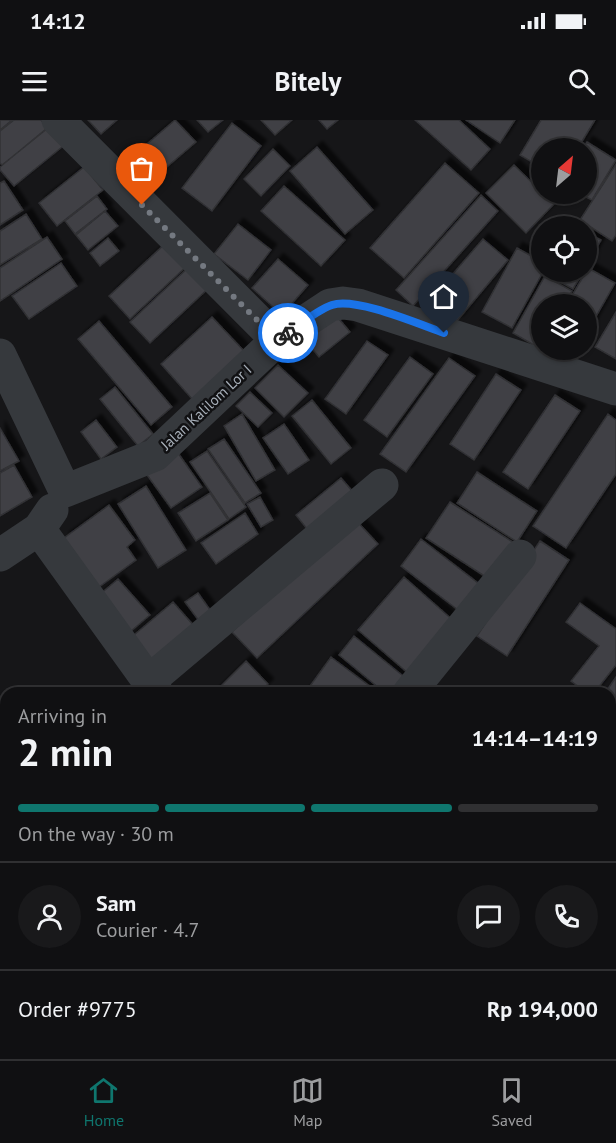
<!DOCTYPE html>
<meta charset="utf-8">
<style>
:root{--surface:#101012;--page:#19191b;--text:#f1f3f6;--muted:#9c9d9f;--line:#303032;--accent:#0f766e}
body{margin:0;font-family:"PT Sans",sans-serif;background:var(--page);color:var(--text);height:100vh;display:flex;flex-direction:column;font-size:22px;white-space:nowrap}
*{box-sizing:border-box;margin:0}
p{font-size:20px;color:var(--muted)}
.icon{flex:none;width:33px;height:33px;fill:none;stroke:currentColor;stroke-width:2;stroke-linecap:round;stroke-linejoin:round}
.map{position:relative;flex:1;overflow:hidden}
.panel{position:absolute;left:0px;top:567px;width:616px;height:372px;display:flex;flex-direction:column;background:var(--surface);border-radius:18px 18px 0 0;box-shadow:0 2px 4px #0004,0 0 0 2px var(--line)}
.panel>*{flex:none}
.needle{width:39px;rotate:28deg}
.tools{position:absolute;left:531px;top:18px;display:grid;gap:12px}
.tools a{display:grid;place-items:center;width:66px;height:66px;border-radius:50%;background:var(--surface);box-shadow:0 2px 4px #0004,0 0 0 2px var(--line);font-size:30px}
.pin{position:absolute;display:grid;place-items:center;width:51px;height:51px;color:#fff;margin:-62px -26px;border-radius:50% 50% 50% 0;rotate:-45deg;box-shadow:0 0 6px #0007}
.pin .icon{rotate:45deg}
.courier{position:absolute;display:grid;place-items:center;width:60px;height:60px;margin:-30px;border:4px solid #1a73e8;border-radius:50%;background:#fff;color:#222;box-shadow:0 2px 8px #0007}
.overview em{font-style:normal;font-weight:700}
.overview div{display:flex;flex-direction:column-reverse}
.overview{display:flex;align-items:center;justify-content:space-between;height:102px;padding:0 18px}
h1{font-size:39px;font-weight:700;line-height:45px}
.bar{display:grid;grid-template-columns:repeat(4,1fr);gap:9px 6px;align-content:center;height:72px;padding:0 18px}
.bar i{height:8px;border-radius:4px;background:var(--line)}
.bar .on{background:var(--accent)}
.bar p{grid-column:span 4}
.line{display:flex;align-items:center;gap:15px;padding:0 18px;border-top:2px solid var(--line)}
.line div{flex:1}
.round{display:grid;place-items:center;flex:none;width:63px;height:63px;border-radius:32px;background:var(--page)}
.status{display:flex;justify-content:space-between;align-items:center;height:42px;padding:0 30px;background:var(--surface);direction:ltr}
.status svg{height:16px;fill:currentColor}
header{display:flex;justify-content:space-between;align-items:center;height:78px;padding:0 18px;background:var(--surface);font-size:27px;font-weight:700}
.menu{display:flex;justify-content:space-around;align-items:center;height:84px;border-top:2px solid var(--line);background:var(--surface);font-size:16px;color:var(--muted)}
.menu a{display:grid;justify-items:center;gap:3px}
.menu .on{color:var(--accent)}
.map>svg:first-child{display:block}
.building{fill:#404145;stroke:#303034;stroke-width:1.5;filter:url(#shadow)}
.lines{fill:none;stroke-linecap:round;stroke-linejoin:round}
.street{stroke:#36393d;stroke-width:33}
.done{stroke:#747981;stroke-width:6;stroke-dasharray:0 10.8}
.route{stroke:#1a73e8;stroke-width:8}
.labels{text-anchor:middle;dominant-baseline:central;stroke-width:5;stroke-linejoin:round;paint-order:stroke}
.street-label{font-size:15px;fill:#a7afb9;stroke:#111113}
</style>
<div class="status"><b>14:12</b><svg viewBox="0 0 49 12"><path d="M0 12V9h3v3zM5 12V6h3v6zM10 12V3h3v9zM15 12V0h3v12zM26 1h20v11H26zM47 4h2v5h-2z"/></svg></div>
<header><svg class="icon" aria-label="menu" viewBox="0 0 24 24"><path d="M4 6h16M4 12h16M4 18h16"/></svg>Bitely<svg class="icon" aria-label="search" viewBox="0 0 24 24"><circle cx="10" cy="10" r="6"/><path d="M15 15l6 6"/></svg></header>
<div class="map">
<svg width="616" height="939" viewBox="0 0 616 939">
<defs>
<filter id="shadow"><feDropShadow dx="5.5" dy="-5.5" stdDeviation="1.5" flood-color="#0009"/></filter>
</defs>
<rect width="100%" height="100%" fill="#161618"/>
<path class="building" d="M 0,0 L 12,0 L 0,10 Z
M 14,0 L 41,0 L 48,8 L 2,45 L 0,43 L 0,11 Z
M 88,0 L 117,0 L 101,14 Z
M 175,0 L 196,22 L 147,64 L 127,41 Z
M 197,0 L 223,0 L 208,12 Z
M 261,0 L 292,0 L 275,15 Z
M 319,0 L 338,0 L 327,9 Z
M 415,0 L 459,0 L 490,29 L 471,50 Z
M 466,0 L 515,0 L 500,23 Z
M 541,0 L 595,0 L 578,28 L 542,28 L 542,48 L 520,35 Z
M 232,3 L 261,26 L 212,91 L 182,68 Z
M 52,4 L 67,23 L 14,66 L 0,50 L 0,47 Z
M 587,22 L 616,40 L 592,80 L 580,74 L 586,74 L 586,28 L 583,28 Z
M 317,27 L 373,90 L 345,114 L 290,51 Z
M 273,29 L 290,46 L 261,76 L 244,59 Z
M 445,43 L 479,73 L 404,158 L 370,128 Z
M 616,44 L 616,115 L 612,121 L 580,100 Z
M 514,45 L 554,84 L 526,113 L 486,73 Z
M 84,47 L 103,70 L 57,106 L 39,83 Z
M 4,61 L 23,90 L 0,105 L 0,63 Z
M 284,66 L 345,120 L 321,146 L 261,91 Z
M 481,75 L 498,91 L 413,186 L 396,170 Z
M 97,76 L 107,89 L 75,114 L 65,101 Z
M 105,91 L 118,106 L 88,130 L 76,115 Z
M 26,94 L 42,119 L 0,145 L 0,111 Z
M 238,104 L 271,130 L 248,160 L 214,134 Z
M 586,112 L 601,120 L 586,146 Z
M 47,117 L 62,139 L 0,181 L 0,148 Z
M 108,118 L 119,131 L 100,146 L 90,133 Z
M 483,119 L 508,140 L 457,201 L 431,179 Z
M 168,121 L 189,144 L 130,199 L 109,176 Z
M 517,128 L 542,142 L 542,152 L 543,152 L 512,208 L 482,192 Z
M 278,139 L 308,165 L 282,195 L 252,168 Z
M 61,143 L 77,166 L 29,199 L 12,176 Z
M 192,144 L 212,165 L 150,223 L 130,202 Z
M 588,148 L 615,163 L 586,214 L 586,184 L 567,184 Z
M 548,152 L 583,152 L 573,169 L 546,154 Z
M 545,156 L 572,171 L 564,184 L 542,184 L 542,224 L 539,228 L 513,213 Z
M 616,192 L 616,239 L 595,227 Z
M 334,193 L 350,212 L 319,237 L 303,218 Z
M 212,197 L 245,232 L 193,280 L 161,244 Z
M 99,201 L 172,287 L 151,305 L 78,219 Z
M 367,221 L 388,235 L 346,294 L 325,279 Z
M 410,237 L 433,254 L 387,317 L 364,300 Z
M 449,238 L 475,256 L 406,352 L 380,334 Z
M 278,245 L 308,273 L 284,297 L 255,268 Z
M 496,254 L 521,270 L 474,340 L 450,324 Z
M 115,267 L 153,314 L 138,326 L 100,279 Z
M 250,272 L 272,293 L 258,307 L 236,286 Z
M 555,275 L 580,291 L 528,369 L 503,352 Z
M 312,280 L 351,328 L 331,344 L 292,296 Z
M 242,294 L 275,350 L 256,361 L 224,306 Z
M 608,294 L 616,300 L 616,354 L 566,428 L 533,406 Z
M 96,300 L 117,327 L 101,339 L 81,312 Z
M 284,304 L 309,340 L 288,354 L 263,318 Z
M 0,308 L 19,341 L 0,351 Z
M 224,319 L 261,373 L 245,383 L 208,329 Z
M 207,331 L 246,387 L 229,399 L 190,342 Z
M 178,333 L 202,367 L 171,388 L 147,355 Z
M 14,345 L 32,377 L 0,396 L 0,353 Z
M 477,352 L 537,391 L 517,422 L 457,383 Z
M 341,358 L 360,380 L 315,419 L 296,395 Z
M 146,366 L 186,430 L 158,448 L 118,384 Z
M 210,373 L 228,400 L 196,421 L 178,393 Z
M 260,377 L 273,400 L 261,407 L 247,384 Z
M 450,382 L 519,426 L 495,463 L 426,418 Z
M 109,385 L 135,420 L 127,427 L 136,440 L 95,470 L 64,418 Z
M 245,393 L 258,414 L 216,444 L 201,423 Z
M 353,397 L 378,424 L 257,538 L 232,512 Z
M 421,419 L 487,470 L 467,497 L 401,446 Z
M 540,421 L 569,440 L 507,536 L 477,516 Z
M 404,457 L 455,502 L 409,554 L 358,510 Z
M 118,459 L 150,495 L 130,512 L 99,475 Z
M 198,473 L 211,491 L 199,501 L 185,482 Z
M 173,482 L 195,507 L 151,545 L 128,520 Z
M 580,483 L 616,509 L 616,545 L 594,573 L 587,573 L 571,561 L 599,526 L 566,502 Z
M 354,516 L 413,564 L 406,573 L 385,573 L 339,535 Z
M 331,537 L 379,573 L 305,573 Z
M 246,541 L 268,564 L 259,573 L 214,573 Z
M 616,557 L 616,590 L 610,586 L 610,573 L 605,573 Z
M 612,621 L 616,624 L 616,644 L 610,640 Z
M 610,786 L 616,790 L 616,898 L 610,894 Z
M 610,913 L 616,916 L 616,939 L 413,939 L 405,933 L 610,933 Z"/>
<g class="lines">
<path class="street" d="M 58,0 L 277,220
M 0,235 L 65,371 L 155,335 L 277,220 L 330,185 L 343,183 L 358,185 L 616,269
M 39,409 L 157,573
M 0,435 L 39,409 L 52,390
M 149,561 L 382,365
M 409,573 L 520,436
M 610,714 L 616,705
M 610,737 L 616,741"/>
</g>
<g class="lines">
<path class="done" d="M 142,85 L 277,220 L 288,213"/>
<path class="route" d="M 288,213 C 301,204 317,190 332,185 C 356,177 418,204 444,213"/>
</g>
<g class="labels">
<g class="street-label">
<text transform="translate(206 287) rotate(-43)">Jalan Kalilom Lor I</text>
</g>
</g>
</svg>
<div class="tools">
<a><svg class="needle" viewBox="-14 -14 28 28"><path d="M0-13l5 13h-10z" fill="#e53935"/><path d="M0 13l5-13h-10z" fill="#9c9d9f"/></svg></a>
<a><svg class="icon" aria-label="locate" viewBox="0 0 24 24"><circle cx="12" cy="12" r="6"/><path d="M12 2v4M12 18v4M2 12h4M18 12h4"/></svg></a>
<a><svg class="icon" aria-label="layers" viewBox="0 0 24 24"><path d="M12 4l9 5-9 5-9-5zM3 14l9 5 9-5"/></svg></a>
</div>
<div class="pin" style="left:142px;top:85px;background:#ea580c"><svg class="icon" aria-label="bag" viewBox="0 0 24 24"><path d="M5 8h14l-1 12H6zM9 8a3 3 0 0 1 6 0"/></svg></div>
<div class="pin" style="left:444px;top:213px;background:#1f2937"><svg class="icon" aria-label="home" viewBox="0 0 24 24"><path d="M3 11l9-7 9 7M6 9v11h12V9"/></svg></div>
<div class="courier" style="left:288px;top:213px"><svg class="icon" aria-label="bike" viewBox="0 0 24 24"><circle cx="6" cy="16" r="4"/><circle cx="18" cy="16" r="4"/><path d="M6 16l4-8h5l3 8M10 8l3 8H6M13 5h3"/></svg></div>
<section class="panel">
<div class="overview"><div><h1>2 min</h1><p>Arriving in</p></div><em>14:14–14:19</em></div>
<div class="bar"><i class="on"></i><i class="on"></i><i class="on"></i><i></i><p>On the way · 30 m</p></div>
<div class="line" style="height:108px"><a class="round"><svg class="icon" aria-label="person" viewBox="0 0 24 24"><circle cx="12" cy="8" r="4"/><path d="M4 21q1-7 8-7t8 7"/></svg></a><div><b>Sam</b><p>Courier · 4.7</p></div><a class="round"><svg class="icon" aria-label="chat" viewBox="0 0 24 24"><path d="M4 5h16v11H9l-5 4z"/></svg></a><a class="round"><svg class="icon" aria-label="phone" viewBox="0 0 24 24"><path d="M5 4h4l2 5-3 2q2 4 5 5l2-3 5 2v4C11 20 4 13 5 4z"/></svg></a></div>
<div class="line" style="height:78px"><div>Order #9775</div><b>Rp 194,000</b></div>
</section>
</div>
<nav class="menu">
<a class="on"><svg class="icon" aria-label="home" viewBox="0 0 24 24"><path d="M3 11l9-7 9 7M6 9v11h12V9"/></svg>Home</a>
<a><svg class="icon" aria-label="map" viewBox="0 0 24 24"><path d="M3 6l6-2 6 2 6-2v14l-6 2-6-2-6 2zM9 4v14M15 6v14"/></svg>Map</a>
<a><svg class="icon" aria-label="saved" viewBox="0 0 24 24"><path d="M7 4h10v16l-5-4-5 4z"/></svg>Saved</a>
</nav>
